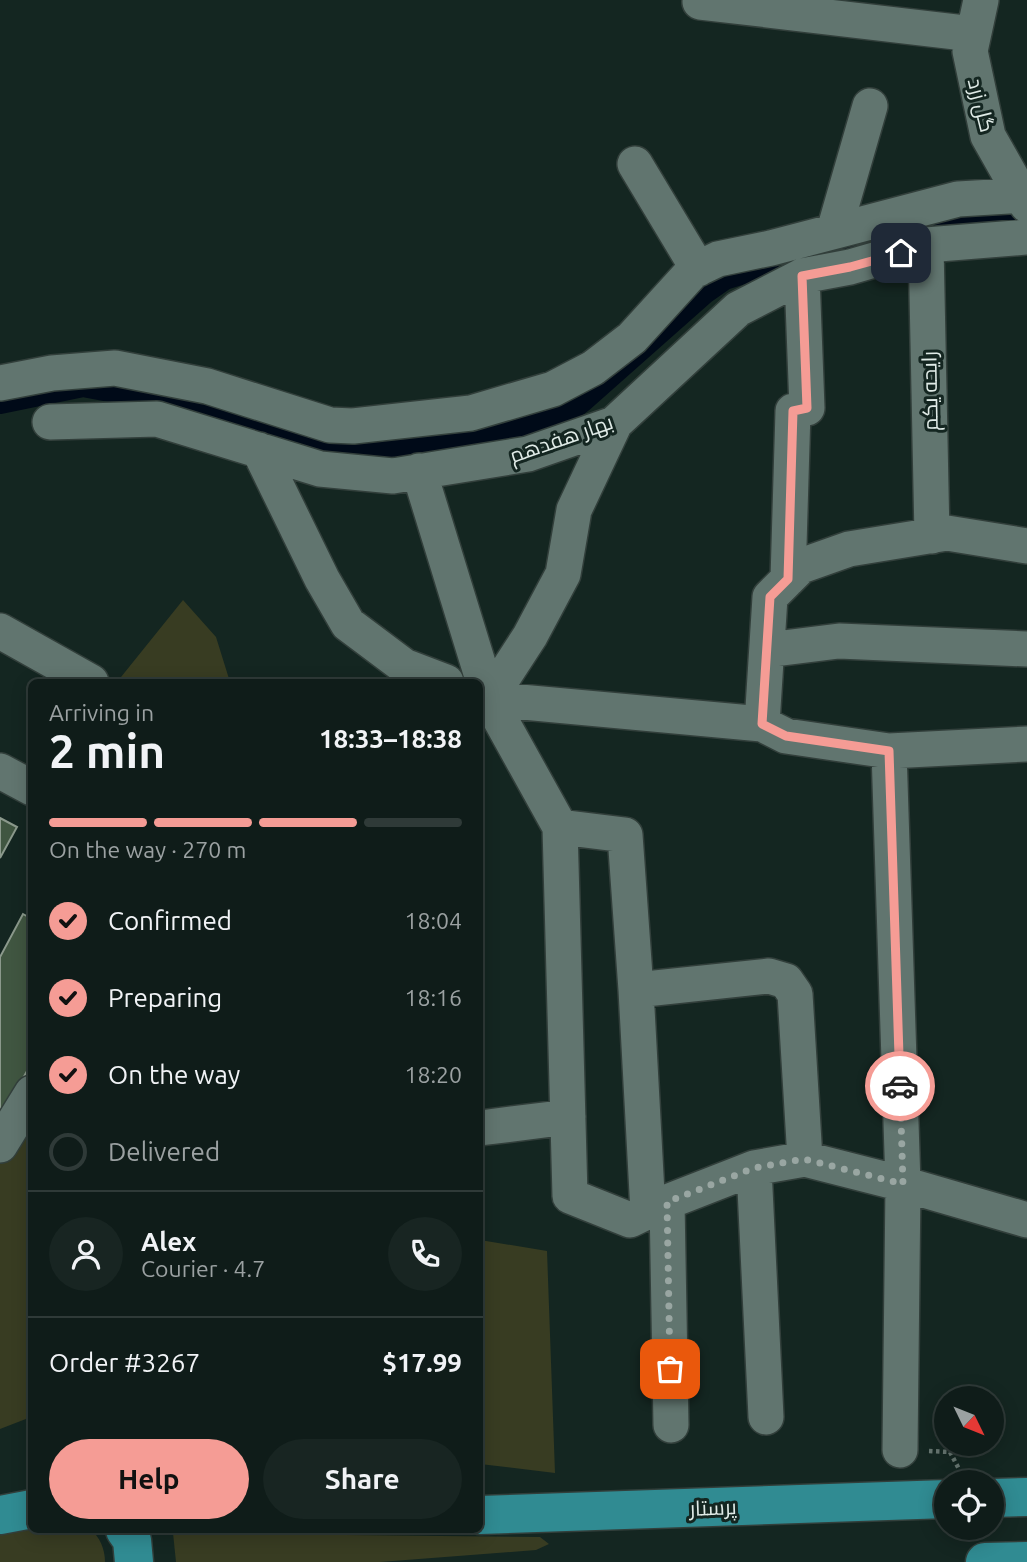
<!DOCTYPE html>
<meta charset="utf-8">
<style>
:root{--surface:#0f1c19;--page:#182522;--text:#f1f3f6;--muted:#9ba1a2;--line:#2f3a38;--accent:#f59c95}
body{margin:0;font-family:Ubuntu,Cairo,sans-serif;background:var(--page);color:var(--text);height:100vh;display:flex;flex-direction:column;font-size:26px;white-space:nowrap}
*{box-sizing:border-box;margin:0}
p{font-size:23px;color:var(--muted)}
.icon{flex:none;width:38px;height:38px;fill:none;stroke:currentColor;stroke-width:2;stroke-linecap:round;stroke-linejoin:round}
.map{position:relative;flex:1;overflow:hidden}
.sheet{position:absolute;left:28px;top:679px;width:455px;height:854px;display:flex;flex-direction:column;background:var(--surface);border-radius:10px;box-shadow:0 4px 18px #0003,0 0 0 2px var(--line)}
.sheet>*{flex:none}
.needle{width:46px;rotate:133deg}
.fabs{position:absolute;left:934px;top:1386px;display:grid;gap:14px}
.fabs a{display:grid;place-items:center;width:70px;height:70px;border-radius:50%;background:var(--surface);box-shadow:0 4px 18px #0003,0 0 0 2px var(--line);font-size:35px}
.pin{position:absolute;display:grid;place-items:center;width:60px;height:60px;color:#fff;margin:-30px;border-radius:14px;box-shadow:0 4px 10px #0006}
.courier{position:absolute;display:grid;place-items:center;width:70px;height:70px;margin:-35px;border:5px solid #f59c95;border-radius:50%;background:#fff;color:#222;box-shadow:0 2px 9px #0007}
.summary em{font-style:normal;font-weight:700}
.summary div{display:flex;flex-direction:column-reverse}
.summary{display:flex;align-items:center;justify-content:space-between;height:119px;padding:0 21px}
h1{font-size:46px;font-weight:700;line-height:52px}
.bar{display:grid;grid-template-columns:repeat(4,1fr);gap:10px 7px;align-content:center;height:84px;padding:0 21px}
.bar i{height:9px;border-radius:5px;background:var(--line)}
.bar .on{background:var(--accent)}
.bar p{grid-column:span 4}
.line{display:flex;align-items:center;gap:18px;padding:0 21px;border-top:2px solid var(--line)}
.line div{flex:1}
.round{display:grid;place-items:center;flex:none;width:74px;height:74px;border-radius:37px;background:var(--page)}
ol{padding:0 21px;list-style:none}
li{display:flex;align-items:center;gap:21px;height:77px}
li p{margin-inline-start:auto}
li .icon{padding:7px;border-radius:50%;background:var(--accent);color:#111;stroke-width:4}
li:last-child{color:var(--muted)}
li i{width:38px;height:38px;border:4px solid var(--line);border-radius:50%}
.button{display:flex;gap:14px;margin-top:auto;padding:14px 21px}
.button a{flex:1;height:80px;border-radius:42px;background:var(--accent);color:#111;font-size:28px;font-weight:700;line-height:80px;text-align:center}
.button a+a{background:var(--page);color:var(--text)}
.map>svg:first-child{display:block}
.green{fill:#383c22}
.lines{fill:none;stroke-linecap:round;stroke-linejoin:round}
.canal{stroke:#000a18;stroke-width:26}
.building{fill:#405641;stroke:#8b998c;stroke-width:2}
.minor-casing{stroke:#323f3b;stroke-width:38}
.major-casing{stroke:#323f3b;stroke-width:41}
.path{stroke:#667570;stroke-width:4.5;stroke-dasharray:3.5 3.5;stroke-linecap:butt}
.minor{stroke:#61756f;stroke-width:35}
.major{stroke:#308b92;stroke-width:38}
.done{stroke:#99a6a2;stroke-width:7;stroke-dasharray:0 12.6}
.route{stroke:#f59c95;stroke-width:9}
.labels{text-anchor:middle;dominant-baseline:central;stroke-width:6;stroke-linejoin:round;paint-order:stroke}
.street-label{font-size:21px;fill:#e0ebe7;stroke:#142621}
</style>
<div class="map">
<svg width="1027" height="1562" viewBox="0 0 1027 1562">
<rect width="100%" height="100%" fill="#142621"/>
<path class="green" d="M 183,600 L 216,637 L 230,682 L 117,682 Z
M 31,1117 L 31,1417 L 0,1429 L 0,1144 Z
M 480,1240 L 547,1251 L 555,1473 L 480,1464 Z
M 31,1524 L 32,1530 L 90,1530 C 100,1536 105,1550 105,1562 L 0,1562 L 0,1530 Z
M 173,1533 L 540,1537 L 549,1544 L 536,1550 L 380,1562 L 176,1562 Z"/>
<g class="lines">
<path class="canal" d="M 828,250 L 995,212 L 1016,213
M 0,401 L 83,384 L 195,405 L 313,446 L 343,450 L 512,434 L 555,420 L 581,400 L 704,291 L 724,277 L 766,264"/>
</g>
<path class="building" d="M 0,818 L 17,827 L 0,858 Z
M 23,914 L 32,919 L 32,1062 L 0,1120 L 0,957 Z"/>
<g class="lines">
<g class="minor-casing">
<path id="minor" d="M 981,0 L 970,51 L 988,136 L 1027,205
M 700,2 L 973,34
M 635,164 L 698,269
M 834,231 L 870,106
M 926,245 L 932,536
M 0,383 L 52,373 L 115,368 L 207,386 L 330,425 L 353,426 L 471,413 L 553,389 L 593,368 L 632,338 L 693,271 L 718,259 L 771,248 L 958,199 L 1027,195
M 50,422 L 157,419 L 320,469 L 393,476 L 528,454 L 614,424 L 738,309 L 802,276 L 850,267 L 926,245 L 1027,237
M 259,450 L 322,579 L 348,624 L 404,666 L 446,682
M 419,471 L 489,699 L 560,827 L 570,1196 L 630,1220 L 667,1202 L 754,1168 L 805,1159 L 903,1184 L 1027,1220
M 788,579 L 793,411 L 807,408 L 802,276
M 0,631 L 91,682
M 767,650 L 839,641 L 1027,649
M 480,695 L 489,699 L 762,724 L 770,597 L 801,566 L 849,549 L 947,533 L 1027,546
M 480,703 L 489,699 L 530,636 L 563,574 L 574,510 L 615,423
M 762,724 L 786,736 L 889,751 L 1027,744
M 889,751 L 903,1184 L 900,1450
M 0,771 L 32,788
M 560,827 L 625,835 L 636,990 L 648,1212
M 636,990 L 769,976 L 786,981 L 795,994 L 805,1159
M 480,1128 L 568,1117
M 0,1145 L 32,1093
M 754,1168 L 766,1417
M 667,1202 L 671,1425"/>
</g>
<g class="major-casing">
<path id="major" d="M 992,1498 L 1027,1497
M 0,1515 L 32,1509
M 480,1515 L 947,1499
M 125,1530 L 132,1540 L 134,1562
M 985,1562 L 1027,1561"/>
</g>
<path class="path" d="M 929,1451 L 950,1452 L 959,1469"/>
<use href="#minor" class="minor"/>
<use href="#major" class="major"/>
</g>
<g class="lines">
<path class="done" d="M 670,1369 L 667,1202 L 754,1168 L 804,1159 L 903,1184 L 900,1086"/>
<path class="route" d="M 900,1086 L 889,751 L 786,736 L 762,724 L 770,597 L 788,579 L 793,411 L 807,408 L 802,276 L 850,267 L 901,253"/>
</g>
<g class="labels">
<g class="street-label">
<text transform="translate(982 105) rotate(76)">گل زرد</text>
<text transform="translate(929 391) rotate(-91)">رایحه یکم</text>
<text transform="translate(561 438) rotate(-19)">بهار هفدهم</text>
<text transform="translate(713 1507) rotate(-2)">پرستار</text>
</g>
</g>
</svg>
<div class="fabs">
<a><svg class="needle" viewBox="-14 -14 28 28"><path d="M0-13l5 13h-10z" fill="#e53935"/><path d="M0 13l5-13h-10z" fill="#9ba1a2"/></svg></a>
<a><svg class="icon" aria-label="locate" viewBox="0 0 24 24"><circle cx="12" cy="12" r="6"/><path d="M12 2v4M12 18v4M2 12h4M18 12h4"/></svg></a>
</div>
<div class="pin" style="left:670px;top:1369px;background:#ea580c"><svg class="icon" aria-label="bag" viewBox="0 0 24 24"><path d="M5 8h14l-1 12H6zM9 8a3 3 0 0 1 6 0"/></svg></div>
<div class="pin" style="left:901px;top:253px;background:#1f2937"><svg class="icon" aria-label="home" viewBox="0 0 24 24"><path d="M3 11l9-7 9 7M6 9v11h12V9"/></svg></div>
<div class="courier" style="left:900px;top:1086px"><svg class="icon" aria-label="car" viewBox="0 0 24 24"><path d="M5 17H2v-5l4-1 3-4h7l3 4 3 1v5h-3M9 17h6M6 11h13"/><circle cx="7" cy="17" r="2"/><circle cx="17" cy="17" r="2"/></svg></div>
<section class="sheet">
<div class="summary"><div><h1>2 min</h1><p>Arriving in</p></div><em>18:33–18:38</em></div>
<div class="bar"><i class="on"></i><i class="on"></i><i class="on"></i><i></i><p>On the way · 270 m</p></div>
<ol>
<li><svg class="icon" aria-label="check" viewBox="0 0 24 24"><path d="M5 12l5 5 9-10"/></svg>Confirmed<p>18:04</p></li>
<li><svg class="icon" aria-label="check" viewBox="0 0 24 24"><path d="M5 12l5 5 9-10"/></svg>Preparing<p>18:16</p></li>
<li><svg class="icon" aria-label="check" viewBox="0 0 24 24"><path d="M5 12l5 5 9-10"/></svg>On the way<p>18:20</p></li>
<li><i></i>Delivered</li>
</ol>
<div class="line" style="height:126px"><a class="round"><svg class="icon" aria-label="person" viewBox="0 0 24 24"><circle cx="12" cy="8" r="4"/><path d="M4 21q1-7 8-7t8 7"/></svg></a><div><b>Alex</b><p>Courier · 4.7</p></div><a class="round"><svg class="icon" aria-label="phone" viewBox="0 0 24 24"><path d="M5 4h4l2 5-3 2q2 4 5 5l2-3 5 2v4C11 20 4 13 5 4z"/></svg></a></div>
<div class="line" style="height:91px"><div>Order #3267</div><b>$17.99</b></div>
<div class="button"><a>Help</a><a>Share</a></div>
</section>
</div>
